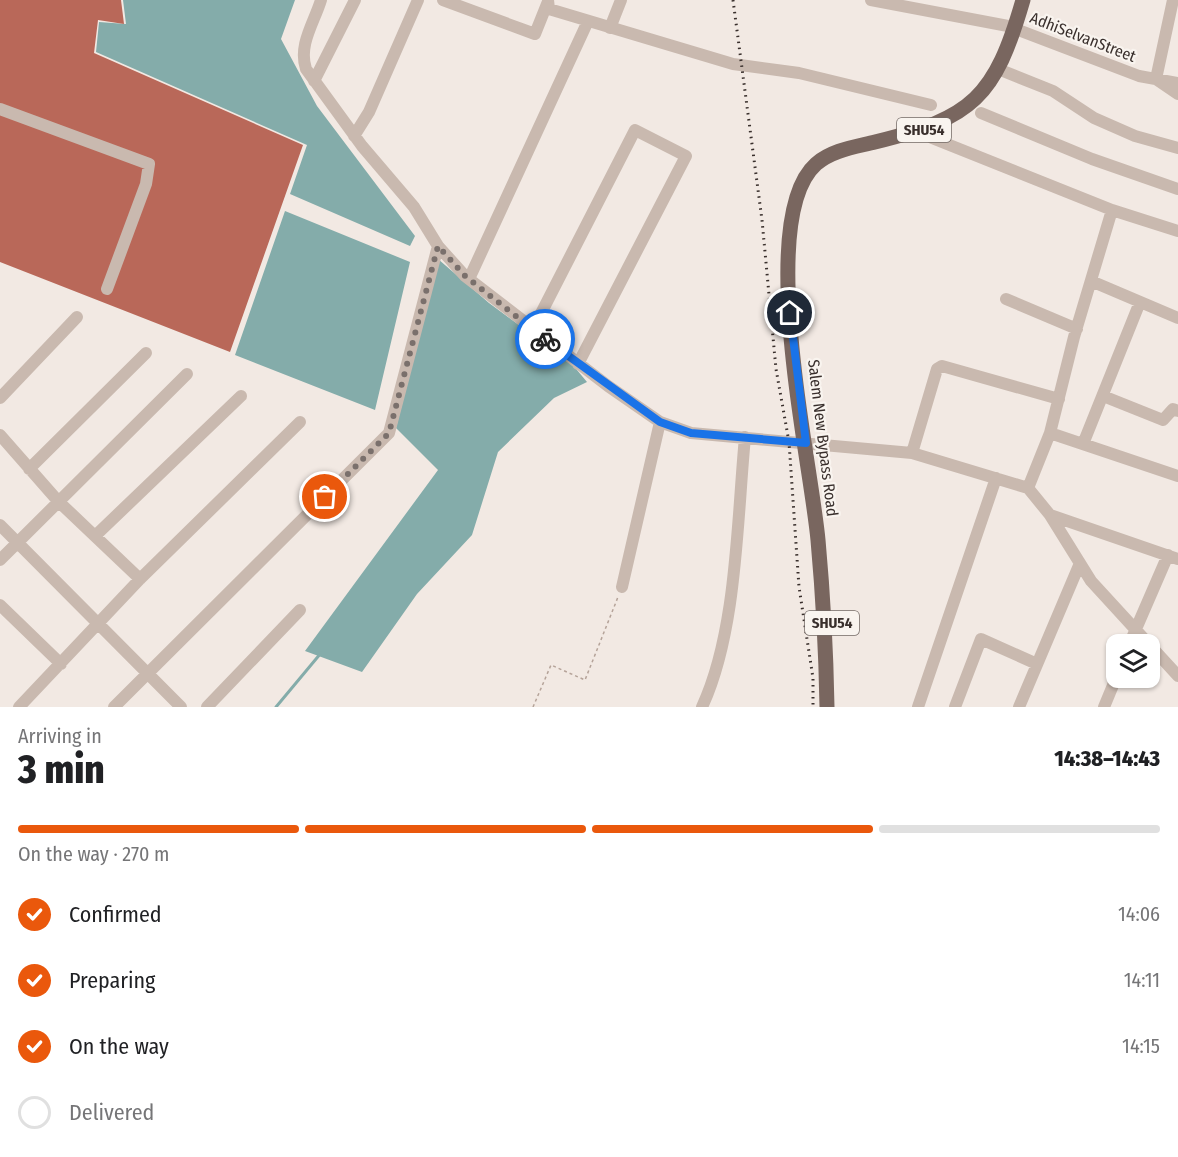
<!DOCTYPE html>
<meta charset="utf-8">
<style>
:root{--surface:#fff;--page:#f2f2f2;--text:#202124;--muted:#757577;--line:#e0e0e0;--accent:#ea580c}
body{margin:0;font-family:"Fira Sans Condensed",sans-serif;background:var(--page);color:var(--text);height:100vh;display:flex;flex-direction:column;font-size:22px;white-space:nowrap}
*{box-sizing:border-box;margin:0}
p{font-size:20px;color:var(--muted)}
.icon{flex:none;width:33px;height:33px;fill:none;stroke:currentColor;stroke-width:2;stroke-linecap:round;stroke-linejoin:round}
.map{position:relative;height:707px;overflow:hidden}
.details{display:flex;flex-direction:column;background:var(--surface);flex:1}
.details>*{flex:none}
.tools{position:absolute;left:1106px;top:634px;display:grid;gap:12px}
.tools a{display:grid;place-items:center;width:54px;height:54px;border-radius:12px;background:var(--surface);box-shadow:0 2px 4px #0004;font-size:30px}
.pin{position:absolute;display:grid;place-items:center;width:51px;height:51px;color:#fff;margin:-26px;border:3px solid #fff;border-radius:50%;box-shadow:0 2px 6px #0007}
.courier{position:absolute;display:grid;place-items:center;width:60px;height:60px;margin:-30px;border:4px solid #1a73e8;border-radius:50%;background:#fff;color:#222;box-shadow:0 2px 8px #0007}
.headline em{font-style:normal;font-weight:800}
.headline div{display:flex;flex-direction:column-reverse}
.headline{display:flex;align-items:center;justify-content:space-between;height:102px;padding:0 18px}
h1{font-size:39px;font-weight:800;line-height:45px}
.bar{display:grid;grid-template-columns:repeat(4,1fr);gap:9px 6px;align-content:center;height:72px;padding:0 18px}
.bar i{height:8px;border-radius:4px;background:var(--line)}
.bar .active{background:var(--accent)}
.bar p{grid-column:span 4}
ol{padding:0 18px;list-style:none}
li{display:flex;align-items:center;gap:18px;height:66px}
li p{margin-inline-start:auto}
li .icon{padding:6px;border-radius:50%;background:var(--accent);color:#fff;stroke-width:4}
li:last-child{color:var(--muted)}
li i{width:33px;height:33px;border:3px solid var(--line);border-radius:50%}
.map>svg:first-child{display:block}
.water{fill:#84acaa}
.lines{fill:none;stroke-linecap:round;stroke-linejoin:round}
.stream{stroke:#84acaa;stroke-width:3}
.building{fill:#b96859}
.path{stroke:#b5a399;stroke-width:1.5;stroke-dasharray:3 3;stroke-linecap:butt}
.minor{stroke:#c9b9af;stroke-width:12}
.major{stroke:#79665f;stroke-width:15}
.rail{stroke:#392f2c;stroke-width:3;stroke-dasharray:1.5 4.5;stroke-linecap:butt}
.done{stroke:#7a706c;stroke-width:6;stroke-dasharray:0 10.8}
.route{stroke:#1a73e8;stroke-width:8}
.labels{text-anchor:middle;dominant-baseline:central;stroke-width:4.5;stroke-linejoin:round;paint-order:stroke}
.shield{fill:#f9f4ef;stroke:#736a66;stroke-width:1.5}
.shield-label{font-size:15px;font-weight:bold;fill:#392f2c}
.street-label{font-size:16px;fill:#392f2c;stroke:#f9f4ef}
</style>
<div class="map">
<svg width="1178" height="707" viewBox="0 0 1178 707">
<rect width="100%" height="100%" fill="#f2e9e3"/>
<path class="water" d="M 123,0 L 295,0 L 281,39 L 317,106 L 415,236 L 410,246 L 290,194 L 307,145 L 96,52 L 99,22 L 126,24 Z
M 285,211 L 410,262 L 375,410 L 235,355 Z
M 438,259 L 489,303 L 572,364 L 587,382 L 554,398 L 498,452 L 472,535 L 417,594 L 362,672 L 305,651 L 438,470 L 396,428 Z"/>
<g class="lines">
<path class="stream" d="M 276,707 L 321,653"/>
</g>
<path class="building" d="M 0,0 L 121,0 L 124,24 L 98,20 L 94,53 L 303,145 L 230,352 L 0,262 Z"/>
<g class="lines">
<path class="path" d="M 533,707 L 551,665 L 585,680 L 618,597"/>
<path class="minor" d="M 321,0 C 314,23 298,45 306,69 L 362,146 L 414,207 L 438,246 L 465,276 L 608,386 L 660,422 L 691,433 L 912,453 L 1028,488 L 1050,515 L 1091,581 L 1178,676
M 443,0 L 535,34 L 547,4
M 548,0 L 549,9 L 733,64 L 799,73 L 931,105
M 871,0 L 1008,26 L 1139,76 L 1178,83
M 1173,0 L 1156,79 L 1178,94
M 610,28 L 621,0
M 998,69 L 1053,91 L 1094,118 L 1135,136 L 1178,148
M 314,81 L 355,0
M 0,109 L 149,164 L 146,184 L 107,289
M 981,113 L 1092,159 L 1178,189
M 354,136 L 369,112 L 418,0
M 932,138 L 1112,210 L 1074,337 L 1050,433 L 1028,488
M 1112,210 L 1178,231
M 469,279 L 588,21
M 1091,281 L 1178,318
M 1006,299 L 1077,329
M 533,329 L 635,130 L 686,156 L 578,364
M 1103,396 L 1163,420 L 1173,409 L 1178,411
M 0,398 L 77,317
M 1050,433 L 1178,476
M 0,435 L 58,501 L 140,579
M 1083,444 L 1140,302
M 912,453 L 937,369 L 942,366 L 1059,399
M 29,469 L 146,353
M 1050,515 L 1178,559
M 0,525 L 181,707
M 95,536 L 241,396
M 0,560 L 187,374
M 622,587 L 660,422
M 0,605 L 61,664
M 1129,645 L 1168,555
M 19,707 L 140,579 L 300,422
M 114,707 L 389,433 L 438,246
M 207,707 L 300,610
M 702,707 C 737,632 737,520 745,437
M 918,707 L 996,478
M 955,707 L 981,639 L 1037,664
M 1019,707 L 1080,563
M 1104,707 L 1116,678"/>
<path class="major" d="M 827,707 C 826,651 823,595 818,540 C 811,462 755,218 816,164 C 832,150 855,147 875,142 C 973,118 995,97 1023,0"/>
<path class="rail" d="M 733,0 L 762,220 L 776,369 L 789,442 L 799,587 L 813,678 L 813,707"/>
</g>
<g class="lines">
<path class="done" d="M 325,497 L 389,433 L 438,246 L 465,276 L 545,339"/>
<path class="route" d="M 545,339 L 660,422 L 691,433 L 806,443 L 790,313"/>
</g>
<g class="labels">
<g class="shield">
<rect x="897" y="118" width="54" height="24" rx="4.5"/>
<rect x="805" y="611" width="54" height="24" rx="4.5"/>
</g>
<g class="shield-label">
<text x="924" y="130">SHU54</text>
<text x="832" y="623">SHU54</text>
</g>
<g class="street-label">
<text transform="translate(1083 37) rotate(21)">AdhiSelvanStreet</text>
<text transform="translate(823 438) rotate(83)">Salem New Bypass Road</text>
</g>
</g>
</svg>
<div class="tools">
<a><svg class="icon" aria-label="layers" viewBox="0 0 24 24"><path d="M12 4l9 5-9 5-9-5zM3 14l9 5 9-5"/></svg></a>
</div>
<div class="pin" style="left:325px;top:497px;background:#ea580c"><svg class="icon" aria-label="bag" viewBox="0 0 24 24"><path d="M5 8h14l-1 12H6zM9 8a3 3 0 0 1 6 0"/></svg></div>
<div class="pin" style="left:790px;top:313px;background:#1f2937"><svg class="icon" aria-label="home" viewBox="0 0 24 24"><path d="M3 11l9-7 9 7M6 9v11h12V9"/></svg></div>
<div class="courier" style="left:545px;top:339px"><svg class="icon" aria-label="bike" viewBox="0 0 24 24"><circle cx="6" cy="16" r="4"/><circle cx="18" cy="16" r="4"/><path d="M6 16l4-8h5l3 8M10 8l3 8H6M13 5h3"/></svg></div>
</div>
<section class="details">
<div class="headline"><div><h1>3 min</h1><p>Arriving in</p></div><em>14:38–14:43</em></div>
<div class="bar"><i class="active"></i><i class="active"></i><i class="active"></i><i></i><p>On the way · 270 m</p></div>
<ol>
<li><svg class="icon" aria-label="check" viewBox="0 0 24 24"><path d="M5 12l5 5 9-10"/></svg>Confirmed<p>14:06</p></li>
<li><svg class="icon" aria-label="check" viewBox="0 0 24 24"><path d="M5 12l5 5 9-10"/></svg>Preparing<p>14:11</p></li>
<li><svg class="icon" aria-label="check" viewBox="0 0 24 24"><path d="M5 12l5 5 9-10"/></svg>On the way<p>14:15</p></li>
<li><i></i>Delivered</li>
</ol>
</section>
